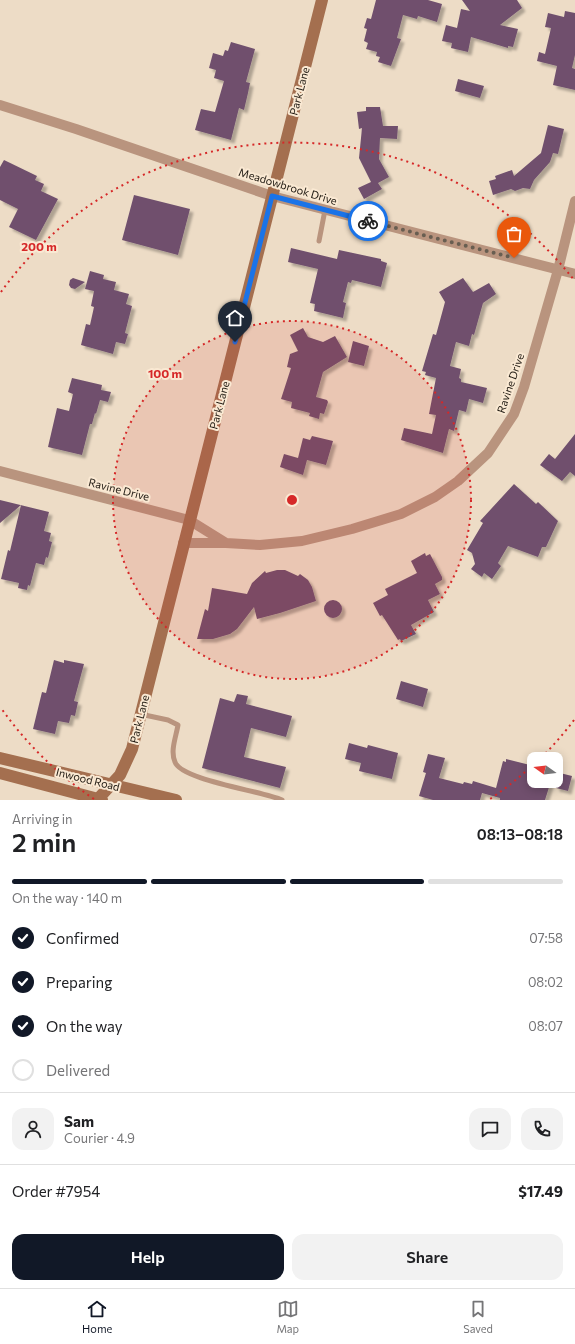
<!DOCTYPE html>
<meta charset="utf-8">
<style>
:root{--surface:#fff;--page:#f2f2f2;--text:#202124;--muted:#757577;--line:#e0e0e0;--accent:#111827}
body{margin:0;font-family:Commissioner,sans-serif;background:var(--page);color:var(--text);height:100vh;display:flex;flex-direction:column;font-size:15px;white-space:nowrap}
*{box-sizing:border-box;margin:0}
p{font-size:13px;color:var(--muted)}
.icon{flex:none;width:22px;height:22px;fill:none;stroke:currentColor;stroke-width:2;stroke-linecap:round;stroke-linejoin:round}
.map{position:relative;height:800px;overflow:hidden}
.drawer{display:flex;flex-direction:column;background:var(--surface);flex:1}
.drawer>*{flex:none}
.needle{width:26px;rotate:284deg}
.tools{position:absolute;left:527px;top:752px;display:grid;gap:8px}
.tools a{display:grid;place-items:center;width:36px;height:36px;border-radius:8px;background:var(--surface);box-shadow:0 2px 10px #0003;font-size:20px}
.pin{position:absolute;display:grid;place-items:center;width:34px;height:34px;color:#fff;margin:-41px -17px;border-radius:50% 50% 50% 0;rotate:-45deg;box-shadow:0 0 4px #0007}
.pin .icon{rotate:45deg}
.courier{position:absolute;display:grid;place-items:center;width:40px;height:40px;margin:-20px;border:3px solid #1a73e8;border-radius:50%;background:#fff;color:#222;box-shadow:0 1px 5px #0007}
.summary em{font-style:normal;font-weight:600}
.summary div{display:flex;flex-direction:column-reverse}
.summary{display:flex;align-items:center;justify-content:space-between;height:68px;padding:0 12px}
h1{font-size:26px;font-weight:600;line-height:30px}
.bar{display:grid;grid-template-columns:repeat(4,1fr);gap:6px 4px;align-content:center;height:48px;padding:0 12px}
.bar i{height:5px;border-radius:3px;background:var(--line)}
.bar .active{background:var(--accent)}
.bar p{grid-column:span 4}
.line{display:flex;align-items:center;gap:10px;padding:0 12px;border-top:1px solid var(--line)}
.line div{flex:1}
.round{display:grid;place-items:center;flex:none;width:42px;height:42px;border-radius:12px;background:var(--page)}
ol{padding:0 12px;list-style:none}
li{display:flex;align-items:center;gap:12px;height:44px}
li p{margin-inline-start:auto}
li .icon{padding:4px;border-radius:50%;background:var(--accent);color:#fff;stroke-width:4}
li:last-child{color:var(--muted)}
li i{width:22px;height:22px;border:2px solid var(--line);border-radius:50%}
.primary-button{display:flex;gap:8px;margin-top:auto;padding:8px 12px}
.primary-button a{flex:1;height:46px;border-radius:12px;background:var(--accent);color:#fff;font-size:16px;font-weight:600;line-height:46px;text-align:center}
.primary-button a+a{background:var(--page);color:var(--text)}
.tab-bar{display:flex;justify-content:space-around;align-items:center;height:56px;border-top:1px solid var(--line);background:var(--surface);font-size:11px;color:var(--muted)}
.tab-bar a{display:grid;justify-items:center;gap:2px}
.tab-bar .active{color:var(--accent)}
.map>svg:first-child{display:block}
.building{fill:#6f506d;filter:url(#shadow)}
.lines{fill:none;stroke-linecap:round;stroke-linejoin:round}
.lane{stroke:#b9947e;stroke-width:5}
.street{stroke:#b9947e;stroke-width:10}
.secondary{stroke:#a46f4f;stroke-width:12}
.done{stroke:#685e51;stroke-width:4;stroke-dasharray:0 7.2}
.route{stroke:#1a73e8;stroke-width:5}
.ring{fill:none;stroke:#d62828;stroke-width:2;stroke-dasharray:2 4}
.labels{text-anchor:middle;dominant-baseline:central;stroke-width:4;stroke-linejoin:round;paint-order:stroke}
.street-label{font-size:11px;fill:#201a12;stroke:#fae9d3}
.centre{fill:#d62828;stroke:#fae9d3;stroke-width:2}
.ring-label{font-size:12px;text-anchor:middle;font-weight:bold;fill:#d62828;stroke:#fae9d3;stroke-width:4;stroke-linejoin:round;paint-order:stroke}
</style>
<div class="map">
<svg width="575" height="800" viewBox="0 0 575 800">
<defs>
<filter id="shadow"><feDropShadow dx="3.5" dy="3.5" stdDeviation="1" flood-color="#0004"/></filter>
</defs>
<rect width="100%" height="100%" fill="#eddcc6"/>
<path class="building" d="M 376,0 L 428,0 L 442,4 L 437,22 L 418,16 L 417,19 L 403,15 L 397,38 L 401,39 L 391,66 L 378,62 L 380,57 L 376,56 L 377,52 L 366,49 L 368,43 L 364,41 L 367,29 L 364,28 L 367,18 L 371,19 Z
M 462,0 L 517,0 L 522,8 L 500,25 L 518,29 L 513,47 L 508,46 L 508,48 L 471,37 L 468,52 L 451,48 L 452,43 L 442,41 L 446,25 L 457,28 L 461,9 L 470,11 Z
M 565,11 L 575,13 L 575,55 L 572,68 L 575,69 L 575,90 L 553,85 L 557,66 L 537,61 L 539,52 L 545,54 L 551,28 L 545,27 L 548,13 L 564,17 Z
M 231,42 L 255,49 L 246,82 L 250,83 L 248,93 L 244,110 L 239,108 L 231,140 L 195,130 L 201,109 L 215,112 L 224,81 L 214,78 L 216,70 L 209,68 L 213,53 L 223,56 L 225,50 L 228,51 Z
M 458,79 L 484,86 L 480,98 L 455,91 Z
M 366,107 L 380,107 L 383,126 L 398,126 L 397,139 L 380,138 L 379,159 L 389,177 L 378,183 L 382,189 L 364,199 L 358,188 L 371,182 L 359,158 L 362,128 L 359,129 L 357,112 L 366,111 Z
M 548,125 L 564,129 L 558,154 L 553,153 L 550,162 L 534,180 L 530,189 L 523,188 L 515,191 L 511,189 L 493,195 L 489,181 L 496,179 L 495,176 L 512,170 L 514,176 L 541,153 Z
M 4,160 L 37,176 L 35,180 L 44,184 L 41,191 L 58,199 L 36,240 L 9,227 L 18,209 L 0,200 L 0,167 Z
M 134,195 L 190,209 L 178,255 L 122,240 Z
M 291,248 L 337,259 L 339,250 L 381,259 L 381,261 L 387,263 L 381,287 L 352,280 L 351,283 L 348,282 L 343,302 L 346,303 L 343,318 L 314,311 L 315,304 L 310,303 L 318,269 L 288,262 Z
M 90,271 L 104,275 L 103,279 L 116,282 L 114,290 L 129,294 L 126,304 L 132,306 L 125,333 L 128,334 L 125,344 L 116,342 L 113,354 L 81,345 L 86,324 L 90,325 L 94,307 L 91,306 L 94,291 L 85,289 Z
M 73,278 L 85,282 L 75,289 L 71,288 L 69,285 L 70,280 Z
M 463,278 L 473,292 L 489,283 L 496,294 L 483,303 L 474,335 L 472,334 L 469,346 L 456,342 L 450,366 L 461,369 L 459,378 L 461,379 L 461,382 L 487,388 L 483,403 L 469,399 L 466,412 L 459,410 L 454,431 L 449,429 L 443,453 L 401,440 L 404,428 L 432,434 L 436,415 L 429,414 L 436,378 L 425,375 L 426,372 L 422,371 L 433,334 L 436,335 L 445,302 L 439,292 Z
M 303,328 L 308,337 L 323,342 L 335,336 L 347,357 L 323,372 L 316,397 L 327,400 L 328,402 L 324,414 L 320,413 L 319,419 L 309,416 L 310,413 L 291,408 L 292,402 L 281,399 L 291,368 L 287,367 L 290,354 L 298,351 L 290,335 Z
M 353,341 L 369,346 L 364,366 L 348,362 Z
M 72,378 L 102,385 L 101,390 L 111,392 L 108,402 L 100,400 L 96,414 L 95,413 L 92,424 L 90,424 L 82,455 L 48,447 L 57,408 L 69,411 L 73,394 L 68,392 Z
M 575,434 L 575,476 L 570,472 L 562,481 L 540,465 L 549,454 L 555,459 Z
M 312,436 L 333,441 L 326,465 L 307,460 L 303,475 L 280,467 L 284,454 L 298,458 L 303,438 L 310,440 Z
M 514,484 L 536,504 L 538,502 L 558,521 L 546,547 L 542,547 L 538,557 L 508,546 L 498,563 L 501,566 L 492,579 L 484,573 L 482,577 L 471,569 L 475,564 L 472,553 L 467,550 L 483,523 L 480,521 Z
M 0,500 L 49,512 L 44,531 L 51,533 L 49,541 L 52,542 L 48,558 L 46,557 L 44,565 L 36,563 L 30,586 L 28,585 L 27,590 L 18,588 L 19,583 L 1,579 L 8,550 L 10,551 L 21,505 L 0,523 Z
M 425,553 L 426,556 L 430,554 L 442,577 L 442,580 L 435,584 L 440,594 L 428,600 L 434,612 L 411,625 L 416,634 L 401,641 L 400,639 L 398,640 L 382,615 L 380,616 L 373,603 L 388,595 L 385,589 L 417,573 L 411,561 Z
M 277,570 L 285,570 L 298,576 L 300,574 L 308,580 L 312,587 L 316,601 L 280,613 L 257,619 L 254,607 L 237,629 L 230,634 L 213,639 L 197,639 L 205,609 L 208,611 L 212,588 L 247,594 L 252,583 L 265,571 L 266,573 Z
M324 609a9 9 0 1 1 18 0a9 9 0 1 1-18 0Z
M 54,660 L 64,663 L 64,660 L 84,664 L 74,701 L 78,702 L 75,716 L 71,715 L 69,723 L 58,721 L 55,734 L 33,729 L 42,692 L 46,693 Z
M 401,681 L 428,689 L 423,707 L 396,699 Z
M 237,694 L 248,696 L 246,704 L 292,716 L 286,737 L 251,728 L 244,757 L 286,767 L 280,788 L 202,768 L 220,698 L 234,702 Z
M 349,743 L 367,748 L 368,745 L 398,753 L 392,779 L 359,771 L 361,763 L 345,759 Z
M 428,754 L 445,758 L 439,778 L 463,784 L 464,782 L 472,784 L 473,781 L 496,788 L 503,761 L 506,762 L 506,759 L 534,766 L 534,781 L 551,781 L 545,800 L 500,800 L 500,798 L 482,793 L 480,800 L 433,800 L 419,796 L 426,773 L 423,772 Z
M 556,772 L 572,776 L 568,791 L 556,788 Z"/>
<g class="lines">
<path class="lane" d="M 319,241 L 325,210
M 140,714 L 168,720 L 178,725 C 176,737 170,751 175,762 C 181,780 262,791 282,800"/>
<path class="street" d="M 0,105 L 76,129 L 272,196 L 575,274
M 0,471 L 189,520 L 226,543 L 260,545 L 302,541 L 352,529 L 401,514 L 435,497 L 458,481 L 488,453 L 514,414 L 524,387 L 558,270 L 575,201
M 183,543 L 226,543"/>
<path class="secondary" d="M 0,758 L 176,800
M 0,773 L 102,800
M 97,800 L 120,775 L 132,749 L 322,0"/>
</g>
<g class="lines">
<path class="done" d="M 368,221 L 514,258"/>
<path class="route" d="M 235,342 L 272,196 L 368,221"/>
</g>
<circle cx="292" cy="500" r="179" fill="#d62828" fill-opacity=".12"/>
<g class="ring">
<circle cx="292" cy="500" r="179"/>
<path d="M574 720A358 358 0 0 1 541 758M534 764A358 358 0 0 1 490 799M94 799A358 358 0 0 1 1 708M1 292A358 358 0 0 1 574 280"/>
</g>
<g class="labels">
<g class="street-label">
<text transform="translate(299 91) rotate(-75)">Park Lane</text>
<text transform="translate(288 186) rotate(17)">Meadowbrook Drive</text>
<text transform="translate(510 383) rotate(-71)">Ravine Drive</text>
<text transform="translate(219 405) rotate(-75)">Park Lane</text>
<text transform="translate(119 489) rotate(14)">Ravine Drive</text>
<text transform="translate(139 719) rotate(-76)">Park Lane</text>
<text transform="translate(88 779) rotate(14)">Inwood Road</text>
</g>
</g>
<circle cx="292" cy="500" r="6" class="centre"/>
<g class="ring-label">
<text x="39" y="251">200 m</text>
<text x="165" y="378">100 m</text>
</g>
</svg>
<div class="tools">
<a><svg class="needle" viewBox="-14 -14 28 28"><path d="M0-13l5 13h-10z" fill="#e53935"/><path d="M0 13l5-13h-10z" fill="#757577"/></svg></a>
</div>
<div class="pin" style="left:514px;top:258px;background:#ea580c"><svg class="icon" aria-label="bag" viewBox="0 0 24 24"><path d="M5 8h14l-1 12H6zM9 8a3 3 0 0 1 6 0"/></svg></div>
<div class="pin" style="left:235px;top:342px;background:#1f2937"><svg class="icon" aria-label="home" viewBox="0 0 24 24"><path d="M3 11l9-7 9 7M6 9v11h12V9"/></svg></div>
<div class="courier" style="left:368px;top:221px"><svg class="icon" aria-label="bike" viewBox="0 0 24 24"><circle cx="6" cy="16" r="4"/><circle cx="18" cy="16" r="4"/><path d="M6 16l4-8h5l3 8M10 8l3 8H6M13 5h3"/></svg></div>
</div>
<section class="drawer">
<div class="summary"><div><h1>2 min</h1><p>Arriving in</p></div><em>08:13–08:18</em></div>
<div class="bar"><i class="active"></i><i class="active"></i><i class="active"></i><i></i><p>On the way · 140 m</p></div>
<ol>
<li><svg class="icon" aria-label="check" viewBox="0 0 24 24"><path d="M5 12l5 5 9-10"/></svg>Confirmed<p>07:58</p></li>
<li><svg class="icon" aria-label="check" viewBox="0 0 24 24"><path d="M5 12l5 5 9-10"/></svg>Preparing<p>08:02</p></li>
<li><svg class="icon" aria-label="check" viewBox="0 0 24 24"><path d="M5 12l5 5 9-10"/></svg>On the way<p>08:07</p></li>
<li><i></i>Delivered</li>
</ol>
<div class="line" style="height:72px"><a class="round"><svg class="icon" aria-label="person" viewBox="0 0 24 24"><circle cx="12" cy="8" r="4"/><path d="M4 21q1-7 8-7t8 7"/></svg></a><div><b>Sam</b><p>Courier · 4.9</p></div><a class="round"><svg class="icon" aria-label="chat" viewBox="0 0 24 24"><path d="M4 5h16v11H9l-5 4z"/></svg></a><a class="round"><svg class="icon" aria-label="phone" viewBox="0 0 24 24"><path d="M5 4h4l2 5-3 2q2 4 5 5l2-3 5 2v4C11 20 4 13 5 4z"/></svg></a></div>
<div class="line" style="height:52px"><div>Order #7954</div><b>$17.49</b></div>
<div class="primary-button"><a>Help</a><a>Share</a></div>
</section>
<nav class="tab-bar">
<a class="active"><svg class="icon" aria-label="home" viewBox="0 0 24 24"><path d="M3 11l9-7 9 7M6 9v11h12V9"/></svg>Home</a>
<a><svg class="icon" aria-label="map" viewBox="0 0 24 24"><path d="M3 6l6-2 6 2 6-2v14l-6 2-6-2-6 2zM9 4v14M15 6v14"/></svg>Map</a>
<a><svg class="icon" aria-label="saved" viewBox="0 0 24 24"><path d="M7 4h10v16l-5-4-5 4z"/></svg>Saved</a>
</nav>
